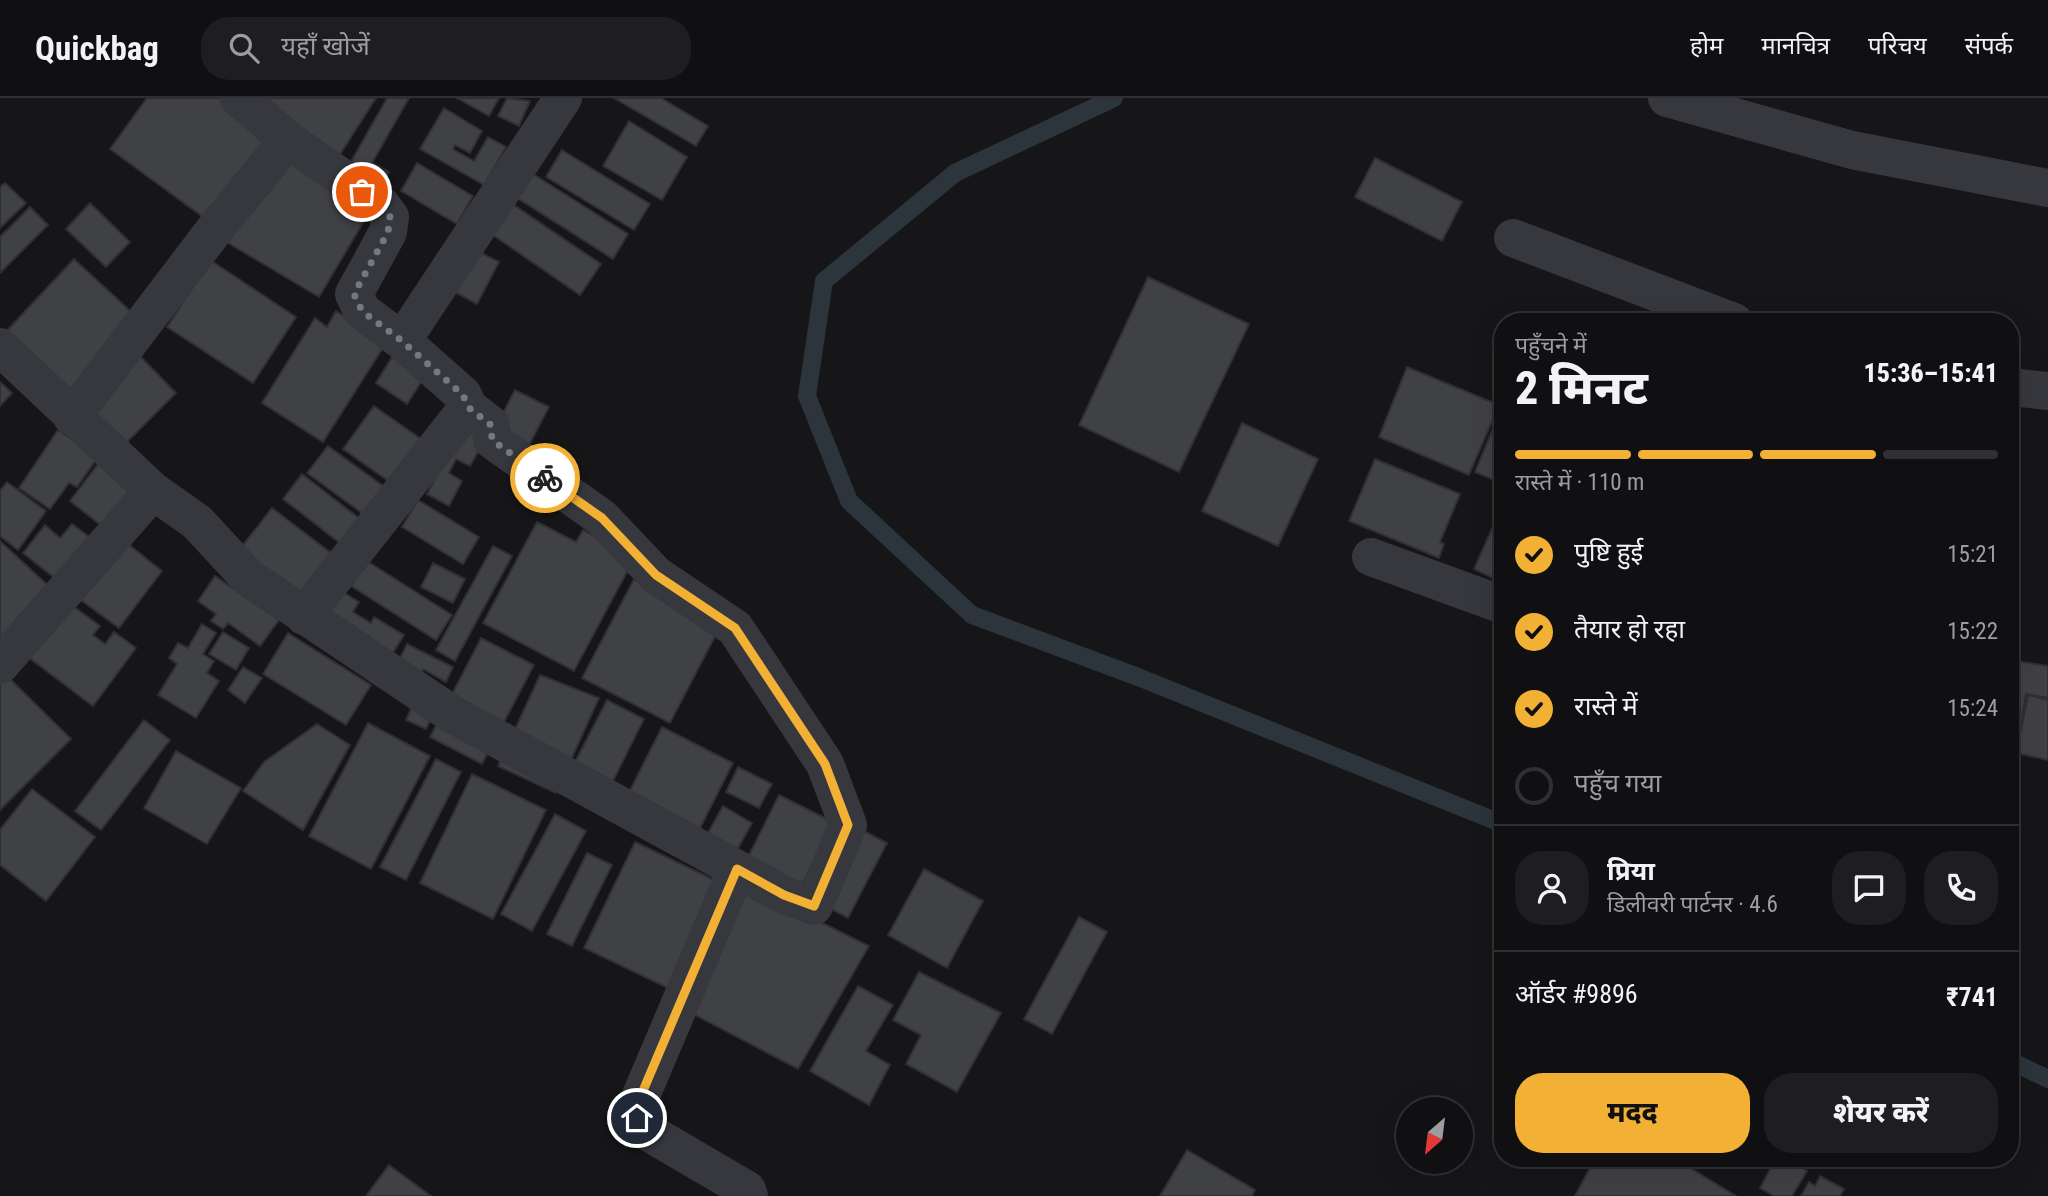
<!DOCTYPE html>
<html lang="hi">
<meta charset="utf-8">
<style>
:root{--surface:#101012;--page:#1e1e20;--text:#f1f3f6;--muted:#9c9d9f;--line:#303032;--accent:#f2b134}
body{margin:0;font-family:"Roboto Condensed","Noto Sans Devanagari",sans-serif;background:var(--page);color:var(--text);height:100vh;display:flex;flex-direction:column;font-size:26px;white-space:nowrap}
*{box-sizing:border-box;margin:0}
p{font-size:23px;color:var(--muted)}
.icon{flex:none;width:38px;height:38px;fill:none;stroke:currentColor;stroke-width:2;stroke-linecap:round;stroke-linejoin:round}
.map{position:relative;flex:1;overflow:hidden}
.side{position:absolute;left:1494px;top:215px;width:525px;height:854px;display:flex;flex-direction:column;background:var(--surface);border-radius:28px;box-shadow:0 7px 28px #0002,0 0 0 2px var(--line)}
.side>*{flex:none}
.needle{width:46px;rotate:208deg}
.fabs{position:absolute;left:1396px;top:999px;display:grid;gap:14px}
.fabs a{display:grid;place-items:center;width:77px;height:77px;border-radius:50%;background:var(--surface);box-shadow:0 7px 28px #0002,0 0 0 2px var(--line);font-size:35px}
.pin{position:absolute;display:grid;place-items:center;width:60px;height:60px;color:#fff;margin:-30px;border:4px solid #fff;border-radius:50%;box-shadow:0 2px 7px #0007}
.courier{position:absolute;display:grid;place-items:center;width:70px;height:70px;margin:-35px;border:5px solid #f2b134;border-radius:50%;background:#fff;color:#222;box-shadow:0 2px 9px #0007}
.headline em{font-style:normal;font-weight:800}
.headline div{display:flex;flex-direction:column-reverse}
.headline{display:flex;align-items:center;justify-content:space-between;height:119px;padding:0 21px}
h1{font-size:46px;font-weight:800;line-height:52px}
.bar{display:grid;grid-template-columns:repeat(4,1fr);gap:10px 7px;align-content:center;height:84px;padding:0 21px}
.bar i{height:9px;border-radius:5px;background:var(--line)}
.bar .selected{background:var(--accent)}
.bar p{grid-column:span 4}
.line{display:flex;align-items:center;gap:18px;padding:0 21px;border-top:2px solid var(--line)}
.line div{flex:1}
.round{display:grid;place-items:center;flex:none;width:74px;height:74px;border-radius:28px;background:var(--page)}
ol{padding:0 21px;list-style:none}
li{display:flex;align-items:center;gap:21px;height:77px}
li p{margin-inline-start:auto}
li .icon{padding:7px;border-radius:50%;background:var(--accent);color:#111;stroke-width:4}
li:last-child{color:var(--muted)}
li i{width:38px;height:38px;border:4px solid var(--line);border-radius:50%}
.action{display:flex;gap:14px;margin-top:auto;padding:14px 21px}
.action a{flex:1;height:80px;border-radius:28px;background:var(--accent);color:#111;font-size:28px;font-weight:800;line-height:80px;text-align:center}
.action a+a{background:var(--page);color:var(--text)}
header{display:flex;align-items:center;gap:42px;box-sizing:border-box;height:98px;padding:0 35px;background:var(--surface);border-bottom:2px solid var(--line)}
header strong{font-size:33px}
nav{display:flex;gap:38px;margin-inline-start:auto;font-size:24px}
.search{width:490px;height:63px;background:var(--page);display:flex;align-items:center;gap:18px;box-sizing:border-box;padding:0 24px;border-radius:28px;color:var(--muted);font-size:26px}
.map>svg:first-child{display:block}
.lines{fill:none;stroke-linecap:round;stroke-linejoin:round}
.stream{stroke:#2c353c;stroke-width:18}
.building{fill:#404145;stroke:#303034;stroke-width:2}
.minor{stroke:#37383d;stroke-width:38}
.done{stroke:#757880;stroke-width:7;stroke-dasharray:0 12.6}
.route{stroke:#f2b134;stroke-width:9}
</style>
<header>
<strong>Quickbag</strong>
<div class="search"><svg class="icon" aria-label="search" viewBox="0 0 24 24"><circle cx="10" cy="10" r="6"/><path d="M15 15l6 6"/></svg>यहाँ खोजें</div>
<nav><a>होम</a><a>मानचित्र</a><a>परिचय</a><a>संपर्क</a></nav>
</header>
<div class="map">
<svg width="2048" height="1098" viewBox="0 0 2048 1098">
<rect width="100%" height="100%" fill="#161618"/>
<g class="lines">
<path class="stream" d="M 1114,0 L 955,75 L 824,183 L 807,298 L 849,403 L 972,517 L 1138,579 L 1503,726
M 2011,963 L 2048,981"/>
</g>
<path class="building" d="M 147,0 L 224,0 L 274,37 L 210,124 L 110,51 Z
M 261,0 L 376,0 L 339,58 Z
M 387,0 L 409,0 L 372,65 L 389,74 L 376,97 L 343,78 Z
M 457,0 L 499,0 L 489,18 Z
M 507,0 L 530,3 L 519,28 L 498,18 Z
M 614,0 L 661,0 L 708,28 L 696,48 Z
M 444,10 L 482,33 L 470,55 L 455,47 L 453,51 L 474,63 L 488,39 L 506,49 L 484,87 L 420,51 Z
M 629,23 L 687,59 L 662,102 L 603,68 Z
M 562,52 L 650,106 L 634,132 L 546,79 Z
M 280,59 L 370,113 L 319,199 L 228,145 Z
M 1375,60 L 1462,104 L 1442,143 L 1355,99 Z
M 417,65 L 473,98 L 457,126 L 401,93 Z
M 522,69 L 628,136 L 613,161 L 506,93 Z
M 5,85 L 26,105 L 0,130 L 0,89 Z
M 505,101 L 601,166 L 580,197 L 484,131 Z
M 90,105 L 130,144 L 106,169 L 66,131 Z
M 30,109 L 48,127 L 0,175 L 0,139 Z
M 474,151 L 499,164 L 477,206 L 453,193 Z
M 74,161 L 139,221 L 65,300 L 0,240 Z
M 210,162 L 296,219 L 253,285 L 167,229 Z
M 1148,179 L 1249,226 L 1179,374 L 1079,327 Z
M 336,213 L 386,245 L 323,344 L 262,305 L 315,220 L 327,229 Z
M 397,251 L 429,272 L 407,306 L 376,285 Z
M 139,257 L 176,295 L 120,351 L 82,314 Z
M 1407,269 L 1499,307 L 1469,377 L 1379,339 Z
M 0,284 L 12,295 L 0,308 Z
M 515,292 L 549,309 L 525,355 L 491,338 Z
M 1503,306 L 1503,386 L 1475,374 Z
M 374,308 L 421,341 L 390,384 L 343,351 Z
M 469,317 L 492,329 L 470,368 L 456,361 L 449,375 L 462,383 L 449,408 L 427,396 Z
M 1242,325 L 1318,361 L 1278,448 L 1202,413 Z
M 58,332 L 98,359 L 77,389 L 69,385 L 50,411 L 19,390 Z
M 328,348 L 393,395 L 373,423 L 307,375 Z
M 1375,361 L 1460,396 L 1440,444 L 1444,446 L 1439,460 L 1349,423 Z
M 98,366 L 140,399 L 112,436 L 70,403 Z
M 302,376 L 364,424 L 345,449 L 283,401 Z
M 7,384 L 46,413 L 18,452 L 0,438 L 0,393 Z
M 418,402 L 479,439 L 463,466 L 402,429 Z
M 1503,406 L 1503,485 L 1474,471 Z
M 272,410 L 335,458 L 298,504 L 236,456 Z
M 537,424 L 576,444 L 583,432 L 635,459 L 574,573 L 483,525 Z
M 72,426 L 95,443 L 61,485 L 23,455 L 45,427 L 60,440 Z
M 118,438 L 162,473 L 119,530 L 74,497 Z
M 0,443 L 54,493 L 0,549 Z
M 493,448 L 512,458 L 455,563 L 436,552 Z
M 367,463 L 452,517 L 436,542 L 351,488 Z
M 433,465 L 465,481 L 453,505 L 421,489 Z
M 215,478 L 279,522 L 260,548 L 228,525 L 223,531 L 211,523 L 216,516 L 198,503 Z
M 634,481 L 721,527 L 670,625 L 582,580 Z
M 335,489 L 359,504 L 353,514 L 371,525 L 374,519 L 404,537 L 384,569 L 312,524 Z
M 65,502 L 100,528 L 93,537 L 105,546 L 114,534 L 136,550 L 93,608 L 24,556 Z
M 202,526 L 216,535 L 203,556 L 214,563 L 207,575 L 219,583 L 196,620 L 158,597 L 177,566 L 169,560 L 178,545 L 188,550 Z
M 223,534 L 249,550 L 236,572 L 209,556 Z
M 288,535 L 371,587 L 346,627 L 263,576 Z
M 481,540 L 534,567 L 482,666 L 430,639 Z
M 2011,543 L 2020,544 L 2016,563 L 2048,568 L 2048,600 L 2026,596 L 2017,650 L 2011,649 Z
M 407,546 L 453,569 L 446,584 L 423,571 L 413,589 L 391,578 Z
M 243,569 L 262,580 L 245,605 L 228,592 Z
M 3,574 L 71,641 L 0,712 L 0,577 Z
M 540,577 L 599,600 L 556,695 L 498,668 Z
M 424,583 L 445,593 L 426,631 L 406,622 Z
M 2028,597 L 2048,602 L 2048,662 L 2016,655 Z
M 607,602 L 644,621 L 602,705 L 564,685 Z
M 144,622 L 170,642 L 101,732 L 75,713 Z
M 368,625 L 430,658 L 371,771 L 309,738 Z
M 317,626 L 350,647 L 303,732 L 243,693 L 264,664 Z
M 662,629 L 733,665 L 689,752 L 618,716 Z
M 176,653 L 241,690 L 207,746 L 144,710 Z
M 436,661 L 461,674 L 406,782 L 380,769 Z
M 738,669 L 772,686 L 759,710 L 726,694 Z
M 472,676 L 546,712 L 493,821 L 420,785 Z
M 32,691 L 95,739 L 46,803 L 0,767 L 0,732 Z
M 779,697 L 833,724 L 799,793 L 745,765 Z
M 723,708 L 752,725 L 727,770 L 698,753 Z
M 555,716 L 586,733 L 532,833 L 501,816 Z
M 860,731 L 887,745 L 848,820 L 822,806 Z
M 635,744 L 723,786 L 672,892 L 584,850 Z
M 587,755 L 612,767 L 572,848 L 547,836 Z
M 924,771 L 983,803 L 947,870 L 888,837 Z
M 745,787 L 869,848 L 798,971 L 680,909 Z
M 1079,819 L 1107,834 L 1052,936 L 1024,921 Z
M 919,874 L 1001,915 L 957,994 L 906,966 L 921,937 L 893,922 Z
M 858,888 L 893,907 L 866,953 L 890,967 L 869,1007 L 810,973 Z
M 1187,1052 L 1255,1092 L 1252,1098 L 1160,1098 Z
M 1595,1060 L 1674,1060 L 1736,1098 L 1575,1098 Z
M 1776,1060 L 1787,1060 L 1807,1073 L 1792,1098 L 1774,1098 L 1760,1090 Z
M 389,1067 L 431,1098 L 366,1098 Z
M 1820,1078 L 1844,1091 L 1840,1098 L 1801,1098 L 1809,1084 L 1815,1088 Z"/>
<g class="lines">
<path class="minor" d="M 239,0 L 288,42 L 381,107 L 390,119 L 388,134 L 354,196 L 362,213 L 402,243 L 463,297 L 468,309 L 304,518
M 1667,0 L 1852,52 L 2048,90
M 1513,140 L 1734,224
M 402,243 L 563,0
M 0,249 L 153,393 L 197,424 L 248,479 L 452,616 L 737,771
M 2011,289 L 2048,293
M 468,309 L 491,327 L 492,342 L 602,420 L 656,477 L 735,530 L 825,666 L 848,727 L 814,808 L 784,797 L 737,771 L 637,1007 L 637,1020 L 648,1034 L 747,1092 L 749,1098
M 72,319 L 215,131 L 288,42
M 1371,459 L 1503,507
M 0,567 L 153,393"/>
</g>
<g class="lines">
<path class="done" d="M 362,94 L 381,107 L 390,119 L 388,134 L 354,196 L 362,213 L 402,243 L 463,297 L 468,309 L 491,327 L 492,342 L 545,380"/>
<path class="route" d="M 545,380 L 602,420 L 656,477 L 735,530 L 825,666 L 848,727 L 814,808 L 784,797 L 737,771 L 637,1007 L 637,1020"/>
</g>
</svg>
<div class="fabs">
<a><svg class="needle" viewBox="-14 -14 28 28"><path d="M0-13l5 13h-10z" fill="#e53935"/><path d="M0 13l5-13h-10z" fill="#9c9d9f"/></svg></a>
</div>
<div class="pin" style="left:362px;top:94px;background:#ea580c"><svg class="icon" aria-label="bag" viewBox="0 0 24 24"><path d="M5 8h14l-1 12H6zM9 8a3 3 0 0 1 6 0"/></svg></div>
<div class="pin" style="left:637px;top:1020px;background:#1f2937"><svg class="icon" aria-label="home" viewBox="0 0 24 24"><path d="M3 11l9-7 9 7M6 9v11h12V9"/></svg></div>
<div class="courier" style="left:545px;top:380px"><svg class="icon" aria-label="bike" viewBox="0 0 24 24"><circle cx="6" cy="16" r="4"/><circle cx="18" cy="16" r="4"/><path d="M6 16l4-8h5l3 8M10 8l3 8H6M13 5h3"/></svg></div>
<section class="side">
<div class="headline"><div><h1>2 मिनट</h1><p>पहुँचने में</p></div><em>15:36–15:41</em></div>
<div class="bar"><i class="selected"></i><i class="selected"></i><i class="selected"></i><i></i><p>रास्ते में · 110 m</p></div>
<ol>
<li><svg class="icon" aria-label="check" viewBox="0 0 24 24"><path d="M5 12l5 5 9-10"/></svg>पुष्टि हुई<p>15:21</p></li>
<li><svg class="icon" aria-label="check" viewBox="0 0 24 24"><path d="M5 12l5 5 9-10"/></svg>तैयार हो रहा<p>15:22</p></li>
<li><svg class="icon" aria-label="check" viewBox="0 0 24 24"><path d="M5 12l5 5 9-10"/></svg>रास्ते में<p>15:24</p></li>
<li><i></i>पहुँच गया</li>
</ol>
<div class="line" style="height:126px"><a class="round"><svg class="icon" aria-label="person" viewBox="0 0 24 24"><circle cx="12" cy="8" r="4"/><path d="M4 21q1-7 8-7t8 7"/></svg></a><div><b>प्रिया</b><p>डिलीवरी पार्टनर · 4.6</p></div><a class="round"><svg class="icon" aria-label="chat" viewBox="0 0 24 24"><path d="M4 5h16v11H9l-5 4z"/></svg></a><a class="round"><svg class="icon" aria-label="phone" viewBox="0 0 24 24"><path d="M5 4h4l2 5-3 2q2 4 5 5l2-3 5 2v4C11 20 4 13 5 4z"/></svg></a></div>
<div class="line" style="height:91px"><div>ऑर्डर #9896</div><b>₹741</b></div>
<div class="action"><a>मदद</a><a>शेयर करें</a></div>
</section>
</div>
